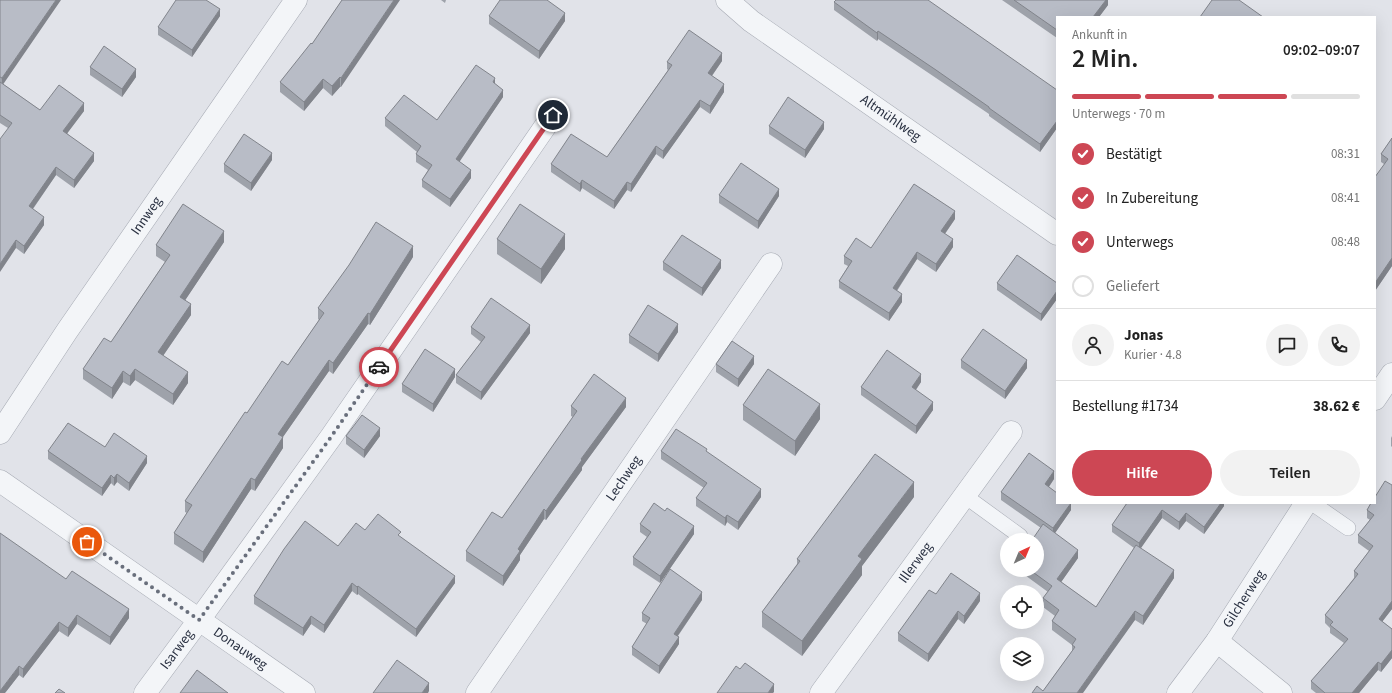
<!DOCTYPE html>
<html lang="de">
<meta charset="utf-8">
<style>
:root{--surface:#fff;--page:#f2f2f2;--text:#222;--muted:#767676;--line:#e0e0e0;--accent:#cd4754}
body{margin:0;font-family:"Source Sans 3",sans-serif;background:var(--page);color:var(--text);height:100vh;display:flex;flex-direction:column;font-size:15px;white-space:nowrap}
*{box-sizing:border-box;margin:0}
p{font-size:13px;color:var(--muted)}
.icon{flex:none;width:22px;height:22px;fill:none;stroke:currentColor;stroke-width:2;stroke-linecap:round;stroke-linejoin:round}
.map{position:relative;flex:1;overflow:hidden}
.details{position:absolute;left:1056px;top:16px;width:320px;height:488px;display:flex;flex-direction:column;background:var(--surface);border-radius:0px;box-shadow:0 4px 16px #0002}
.details>*{flex:none}
.needle{width:26px;rotate:44deg}
.controls{position:absolute;left:1000px;top:533px;display:grid;gap:8px}
.controls a{display:grid;place-items:center;width:44px;height:44px;border-radius:50%;background:var(--surface);box-shadow:0 4px 16px #0002;font-size:20px}
.pin{position:absolute;display:grid;place-items:center;width:34px;height:34px;color:#fff;margin:-17px;border:2px solid #fff;border-radius:50%;box-shadow:0 1px 4px #0007}
.courier{position:absolute;display:grid;place-items:center;width:40px;height:40px;margin:-20px;border:3px solid #cd4754;border-radius:50%;background:#fff;color:#222;box-shadow:0 1px 5px #0007}
.headline em{font-style:normal;font-weight:600}
.headline div{display:flex;flex-direction:column-reverse}
.headline{display:flex;align-items:center;justify-content:space-between;height:68px;padding:0 16px}
h1{font-size:26px;font-weight:600;line-height:30px}
.bar{display:grid;grid-template-columns:repeat(4,1fr);gap:6px 4px;align-content:center;height:48px;padding:0 16px}
.bar i{height:5px;border-radius:3px;background:var(--line)}
.bar .active{background:var(--accent)}
.bar p{grid-column:span 4}
.line{display:flex;align-items:center;gap:10px;padding:0 16px;border-top:1px solid var(--line)}
.line div{flex:1}
.round{display:grid;place-items:center;flex:none;width:42px;height:42px;border-radius:21px;background:var(--page)}
ol{padding:0 16px;list-style:none}
li{display:flex;align-items:center;gap:12px;height:44px}
li p{margin-inline-start:auto}
li .icon{padding:4px;border-radius:50%;background:var(--accent);color:#fff;stroke-width:4}
li:last-child{color:var(--muted)}
li i{width:22px;height:22px;border:2px solid var(--line);border-radius:50%}
.primary-button{display:flex;gap:8px;margin-top:auto;padding:8px 16px}
.primary-button a{flex:1;height:46px;border-radius:24px;background:var(--accent);color:#fff;font-size:16px;font-weight:600;line-height:46px;text-align:center}
.primary-button a+a{background:var(--page);color:var(--text)}
.map>svg:first-child{display:block}
.lines{fill:none;stroke-linecap:round;stroke-linejoin:round}
.service-casing{stroke:#a6aab3;stroke-width:16}
.minor-casing{stroke:#a6aab3;stroke-width:23}
.service{stroke:#f3f5f8;stroke-width:15}
.minor{stroke:#f3f5f8;stroke-width:22}
.wall{fill:#9ea2aa}
.shaded-wall{fill:#81848b}
.building{fill:#b8bcc6;stroke:#81848b}
.done{stroke:#696f7c;stroke-width:4;stroke-dasharray:0 7.2}
.route{stroke:#cd4754;stroke-width:5}
.labels{text-anchor:middle;dominant-baseline:central;stroke-width:3;stroke-linejoin:round;paint-order:stroke}
.street-label{font-size:14px;fill:#293041;stroke:#f0f2f7}
</style>
<div class="map">
<svg width="1392" height="693" viewBox="0 0 1392 693">
<rect width="100%" height="100%" fill="#e1e3e9"/>
<g class="lines">
<g class="service-casing">
<path id="service" d="M 965,496 L 1020,536
M 1312,503 L 1348,528"/>
</g>
<g class="minor-casing">
<g id="minor">
<path id="s1" d="M 727,0 L 751,21 L 1057,234"/>
<path d="M 1375,399 L 1392,374"/>
<path id="s2" d="M 0,433 L 67,331 L 296,0"/>
<path id="s3" d="M 0,481 L 304,693"/>
<path d="M 1217,641 L 1281,693"/>
<path id="s4" d="M 145,693 L 199,620 L 331,437 L 553,115"/>
<path id="s5" d="M 477,693 L 771,264"/>
<path id="s6" d="M 821,693 L 1011,432"/>
<path id="s7" d="M 1178,693 L 1217,641 L 1306,503"/>
</g>
</g>
<use href="#service" class="service"/>
<use href="#minor" class="minor"/>
</g>
<path class="wall" d="M 0,0 L 3,84 L 40,110 L 84,111 L 67,133 L 94,161 L 74,188 L 56,175 L 33,209 L 44,225 L 24,254 L 16,248 L 8,128 L 0,123 Z
M 342,0 L 341,87 L 340,87 L 332,96 L 323,88 L 304,111 L 280,92 L 280,82 L 312,44 Z
M 441,0 L 446,0 L 445,3 Z
M 1002,0 L 1108,0 L 1108,5 L 1099,17 L 1057,17 L 1057,38 Z
M 834,2 L 1057,90 L 1057,128 L 1040,152 L 989,116 L 989,114 L 936,78 L 878,39 L 877,41 L 834,10 Z
M 220,16 L 192,57 L 158,35 L 158,27 Z
M 489,16 L 565,21 L 539,59 L 489,24 Z
M 722,61 L 712,76 L 724,92 L 710,114 L 700,107 L 663,159 L 656,154 L 631,192 L 627,190 L 614,209 L 582,188 L 580,192 L 551,172 L 551,164 L 607,157 L 668,70 L 667,69 L 667,62 Z
M 90,67 L 136,77 L 122,97 L 90,75 Z
M 495,84 L 503,97 L 459,161 L 471,178 L 450,207 L 422,187 L 422,180 L 428,170 L 416,162 L 416,154 L 417,152 L 385,126 L 385,118 L 437,120 Z
M 769,126 L 824,129 L 805,158 L 769,134 Z
M 1392,138 L 1392,266 L 1375,291 L 1384,164 L 1381,162 L 1381,154 Z
M 272,160 L 251,191 L 224,172 L 224,164 Z
M 719,195 L 779,196 L 758,229 L 719,203 Z
M 955,219 L 945,234 L 953,247 L 936,272 L 917,259 L 897,291 L 902,302 L 889,321 L 839,288 L 839,281 L 848,266 L 844,264 L 844,256 L 871,248 Z
M 497,239 L 565,249 L 541,284 L 497,254 Z
M 224,242 L 185,300 L 191,315 L 163,356 L 188,383 L 173,405 L 135,380 L 130,386 L 123,382 L 112,399 L 83,379 L 83,369 L 111,342 L 165,262 L 156,256 L 156,245 Z
M 413,257 L 370,325 L 368,324 L 333,374 L 329,371 L 283,437 L 283,448 L 255,491 L 251,489 L 203,563 L 174,544 L 174,533 L 187,513 L 185,512 L 185,501 L 247,413 L 288,365 L 319,320 L 318,319 L 318,308 Z
M 663,262 L 721,268 L 702,296 L 663,270 Z
M 997,283 L 1057,283 L 1057,299 L 1041,321 L 997,290 Z
M 471,327 L 530,333 L 481,400 L 456,383 L 456,375 L 481,342 L 471,334 Z
M 678,332 L 658,362 L 629,343 L 629,335 Z
M 961,360 L 1027,368 L 1005,399 L 961,368 Z
M 716,364 L 754,364 L 738,387 L 716,372 Z
M 455,377 L 433,412 L 402,392 L 402,384 Z
M 921,382 L 916,390 L 933,410 L 916,434 L 861,395 L 861,387 Z
M 743,405 L 820,419 L 795,456 L 743,420 Z
M 571,406 L 626,407 L 582,467 L 582,470 L 546,520 L 544,519 L 520,555 L 520,560 L 503,586 L 466,561 L 466,551 L 502,518 L 573,417 L 571,416 Z
M 346,436 L 380,436 L 364,458 L 346,444 Z
M 1392,436 L 1392,447 L 1391,446 L 1391,438 Z
M 105,447 L 147,463 L 129,491 L 117,482 L 114,486 L 111,483 L 102,496 L 48,459 L 48,451 Z
M 661,451 L 707,452 L 761,497 L 738,530 L 727,522 L 725,526 L 696,506 L 696,498 L 704,488 L 661,459 Z
M 1054,479 L 1049,487 L 1071,510 L 1055,533 L 1078,558 L 1061,582 L 1096,607 L 1134,548 L 1112,532 L 1112,525 L 1127,503 L 1224,503 L 1224,506 L 1204,534 L 1186,521 L 1179,530 L 1162,518 L 1140,548 L 1174,578 L 1143,625 L 1135,620 L 1043,691 L 1072,651 L 1072,645 L 1052,630 L 1052,621 L 1055,616 L 1043,607 L 1043,598 L 1048,592 L 1018,570 L 1037,570 L 1041,528 L 1001,500 L 1001,492 Z
M 1392,485 L 1392,609 L 1382,621 L 1392,629 L 1392,658 L 1381,672 L 1378,670 L 1359,693 L 1316,693 L 1311,689 L 1311,681 L 1344,643 L 1330,633 L 1330,628 L 1325,623 L 1325,615 L 1354,578 L 1354,571 L 1369,551 L 1358,543 L 1358,535 L 1370,520 L 1367,518 L 1367,510 Z
M 914,497 L 862,566 L 862,575 L 802,656 L 762,627 L 762,612 L 797,564 L 797,559 Z
M 665,511 L 694,534 L 660,583 L 633,565 L 633,557 L 647,537 L 640,532 L 640,524 Z
M 365,530 L 401,537 L 455,583 L 416,637 L 358,594 L 357,595 L 352,591 L 324,633 L 311,624 L 303,636 L 254,604 L 254,596 Z
M 66,579 L 129,618 L 110,645 L 77,624 L 68,637 L 59,631 L 23,678 L 19,675 L 5,693 Z
M 702,600 L 678,636 L 679,644 L 659,674 L 632,655 L 632,647 L 647,624 L 642,621 L 642,613 Z
M 980,601 L 964,624 L 958,619 L 928,662 L 898,641 L 898,633 Z"/>
<path class="shaded-wall" d="M 56,0 L 61,0 L 2,86 L 2,78 Z
M 394,0 L 400,0 L 341,87 L 341,78 Z
M 1106,0 L 1108,0 L 1108,5 L 1099,17 L 1093,17 Z
M 220,9 L 220,16 L 192,57 L 192,50 Z
M 565,13 L 565,21 L 539,59 L 539,51 Z
M 878,31 L 878,39 L 877,41 L 877,33 Z
M 722,53 L 722,61 L 708,81 L 708,73 Z
M 136,69 L 136,77 L 122,97 L 122,89 Z
M 340,77 L 340,87 L 332,96 L 332,86 Z
M 495,78 L 495,86 L 493,82 Z
M 323,79 L 323,88 L 304,111 L 304,102 Z
M 724,84 L 724,92 L 710,114 L 710,106 Z
M 503,90 L 503,97 L 456,167 L 456,159 Z
M 700,100 L 700,107 L 663,159 L 663,151 Z
M 84,103 L 84,111 L 63,139 L 63,131 Z
M 1057,121 L 1057,128 L 1040,152 L 1040,144 Z
M 824,122 L 824,129 L 805,158 L 805,150 Z
M 656,146 L 656,154 L 631,192 L 631,184 Z
M 94,153 L 94,161 L 74,188 L 74,180 Z
M 272,153 L 272,160 L 251,191 L 251,183 Z
M 56,167 L 56,175 L 29,214 L 29,206 Z
M 471,170 L 471,178 L 450,207 L 450,199 Z
M 582,180 L 582,188 L 580,192 L 580,184 Z
M 627,182 L 627,190 L 614,209 L 614,201 Z
M 779,189 L 779,196 L 758,229 L 758,221 Z
M 955,211 L 955,219 L 941,239 L 941,231 Z
M 44,217 L 44,225 L 24,254 L 24,246 Z
M 224,231 L 224,242 L 180,308 L 180,297 Z
M 565,234 L 565,249 L 541,284 L 541,269 Z
M 953,239 L 953,247 L 936,272 L 936,264 Z
M 16,240 L 16,248 L 0,272 L 0,264 Z
M 413,246 L 413,257 L 370,325 L 370,314 Z
M 917,252 L 917,259 L 893,296 L 893,288 Z
M 1392,258 L 1392,266 L 1375,291 L 1375,283 Z
M 721,260 L 721,268 L 702,296 L 702,288 Z
M 1057,291 L 1057,299 L 1041,321 L 1041,314 Z
M 902,294 L 902,302 L 889,321 L 889,313 Z
M 191,304 L 191,315 L 158,363 L 158,352 Z
M 368,313 L 368,324 L 333,374 L 333,363 Z
M 678,324 L 678,332 L 658,362 L 658,354 Z
M 530,325 L 530,333 L 481,400 L 481,392 Z
M 754,356 L 754,364 L 738,387 L 738,379 Z
M 329,360 L 329,371 L 278,444 L 278,434 Z
M 1027,360 L 1027,368 L 1005,399 L 1005,391 Z
M 135,369 L 135,380 L 130,386 L 130,376 Z
M 455,369 L 455,377 L 433,412 L 433,404 Z
M 123,371 L 123,382 L 112,399 L 112,388 Z
M 188,372 L 188,383 L 173,405 L 173,394 Z
M 921,374 L 921,382 L 912,395 L 912,387 Z
M 626,398 L 626,407 L 582,467 L 582,470 L 546,520 L 546,511 L 581,459 Z
M 933,402 L 933,410 L 916,434 L 916,426 Z
M 820,404 L 820,419 L 795,456 L 795,441 Z
M 380,428 L 380,436 L 364,458 L 364,450 Z
M 283,437 L 283,448 L 255,491 L 255,480 Z
M 147,456 L 147,463 L 129,491 L 129,483 Z
M 1054,471 L 1054,479 L 1045,492 L 1045,484 Z
M 117,474 L 117,482 L 114,486 L 114,478 Z
M 111,475 L 111,483 L 102,496 L 102,488 Z
M 251,478 L 251,489 L 203,563 L 203,552 Z
M 914,482 L 914,497 L 862,566 L 862,575 L 802,656 L 802,641 L 858,556 Z
M 761,489 L 761,497 L 738,530 L 738,522 Z
M 1071,503 L 1071,510 L 1053,536 L 1053,528 Z
M 1221,503 L 1224,503 L 1224,506 L 1204,534 L 1204,527 Z
M 544,509 L 544,519 L 520,555 L 520,560 L 503,586 L 503,576 L 518,549 Z
M 1162,510 L 1162,518 L 1139,551 L 1139,543 Z
M 1186,513 L 1186,521 L 1179,530 L 1179,522 Z
M 727,515 L 727,522 L 725,526 L 725,518 Z
M 694,526 L 694,534 L 660,583 L 660,576 Z
M 1078,550 L 1078,558 L 1057,588 L 1057,579 Z
M 1174,570 L 1174,578 L 1143,625 L 1143,616 Z
M 455,576 L 455,583 L 416,637 L 416,629 Z
M 352,583 L 352,591 L 324,633 L 324,625 Z
M 358,586 L 358,594 L 357,595 L 357,587 Z
M 702,592 L 702,600 L 674,641 L 674,634 Z
M 980,593 L 980,601 L 964,624 L 964,616 Z
M 1392,601 L 1392,609 L 1379,626 L 1379,619 Z
M 129,609 L 129,618 L 110,645 L 110,637 Z
M 958,611 L 958,619 L 928,662 L 928,654 Z
M 1135,611 L 1135,620 L 1083,693 L 1077,693 Z
M 77,615 L 77,624 L 68,637 L 68,628 Z
M 311,616 L 311,624 L 303,636 L 303,628 Z
M 59,622 L 59,631 L 23,678 L 23,669 Z
M 679,637 L 679,644 L 659,674 L 659,666 Z
M 1392,650 L 1392,658 L 1381,672 L 1381,664 Z
M 1378,662 L 1378,670 L 1359,693 L 1352,693 Z
M 19,666 L 19,675 L 5,693 L 0,693 L 0,691 Z
M 429,683 L 429,691 L 428,693 L 422,693 Z
M 774,684 L 774,692 L 773,693 L 768,693 Z"/>
<path class="building" d="M 0,0 L 56,0 L 2,78 L 0,77 Z
M 176,0 L 206,0 L 220,9 L 192,50 L 158,27 Z
M 342,0 L 394,0 L 341,78 L 340,77 L 332,86 L 323,79 L 304,102 L 280,82 L 311,43 L 312,44 Z
M 500,0 L 547,0 L 565,13 L 539,51 L 489,16 Z
M 836,0 L 928,0 L 1057,90 L 1057,121 L 1040,144 L 989,108 L 989,107 L 936,70 L 878,31 L 877,33 L 834,2 Z
M 1014,0 L 1106,0 L 1093,17 L 1057,17 L 1057,30 Z
M 1212,0 L 1239,0 L 1263,17 L 1200,17 Z
M 689,30 L 722,53 L 708,73 L 724,84 L 710,106 L 700,100 L 663,151 L 656,146 L 631,184 L 627,182 L 614,201 L 582,180 L 580,184 L 551,164 L 571,134 L 607,157 L 672,65 L 667,62 Z
M 104,46 L 136,69 L 122,89 L 90,67 Z
M 476,65 L 495,78 L 493,82 L 503,90 L 456,159 L 471,170 L 450,199 L 422,180 L 432,165 L 416,154 L 421,146 L 385,118 L 404,95 L 437,120 Z
M 0,82 L 40,110 L 59,85 L 84,103 L 63,131 L 94,153 L 74,180 L 56,167 L 29,206 L 44,217 L 24,246 L 16,240 L 0,264 L 0,139 L 12,123 L 0,115 Z
M 788,97 L 824,122 L 805,150 L 769,126 Z
M 244,134 L 272,153 L 251,183 L 224,164 Z
M 1392,138 L 1392,258 L 1375,283 L 1375,177 L 1388,159 L 1381,154 Z
M 741,163 L 779,189 L 758,221 L 719,195 Z
M 914,184 L 955,211 L 941,231 L 953,239 L 936,264 L 917,252 L 893,288 L 902,294 L 889,313 L 839,281 L 852,261 L 844,256 L 856,238 L 871,248 Z
M 183,204 L 224,231 L 180,297 L 191,304 L 158,352 L 188,372 L 173,394 L 135,369 L 130,376 L 123,371 L 112,388 L 83,369 L 104,338 L 111,342 L 170,255 L 156,245 Z
M 520,204 L 565,234 L 541,269 L 497,239 Z
M 376,222 L 413,246 L 370,314 L 368,313 L 333,363 L 329,360 L 278,434 L 283,437 L 255,480 L 251,478 L 203,552 L 174,533 L 192,505 L 185,501 L 245,412 L 247,413 L 282,361 L 288,365 L 324,313 L 318,308 L 349,265 Z
M 682,235 L 721,260 L 702,288 L 663,262 Z
M 1017,255 L 1057,283 L 1057,291 L 1041,314 L 997,283 Z
M 491,298 L 530,325 L 481,392 L 456,375 L 485,337 L 471,327 Z
M 648,305 L 678,324 L 658,354 L 629,335 Z
M 983,329 L 1027,360 L 1005,391 L 961,360 Z
M 732,341 L 754,356 L 738,379 L 716,364 Z
M 425,349 L 455,369 L 433,404 L 402,384 Z
M 887,350 L 921,374 L 912,387 L 933,402 L 916,426 L 861,387 Z
M 768,369 L 820,404 L 795,441 L 743,405 Z
M 594,374 L 626,398 L 581,459 L 582,460 L 546,511 L 544,509 L 518,549 L 520,551 L 503,576 L 466,551 L 492,512 L 502,518 L 577,411 L 571,406 Z
M 362,415 L 380,428 L 364,450 L 346,436 Z
M 68,423 L 105,447 L 114,433 L 147,456 L 129,483 L 117,474 L 114,478 L 111,475 L 102,488 L 48,451 Z
M 676,429 L 707,449 L 706,451 L 761,489 L 738,522 L 727,515 L 725,518 L 696,498 L 707,483 L 661,451 Z
M 1029,453 L 1054,471 L 1045,484 L 1057,493 L 1057,503 L 1071,503 L 1053,528 L 1001,492 Z
M 875,454 L 914,482 L 858,556 L 862,559 L 802,641 L 762,612 L 800,561 L 797,559 L 820,528 Z
M 1385,481 L 1392,485 L 1392,601 L 1379,619 L 1392,629 L 1392,650 L 1381,664 L 1378,662 L 1352,693 L 1325,693 L 1311,681 L 1348,639 L 1330,625 L 1333,622 L 1325,615 L 1358,574 L 1354,571 L 1373,546 L 1358,535 L 1374,515 L 1367,510 L 1371,503 L 1375,503 L 1375,497 Z
M 654,503 L 665,511 L 667,508 L 694,526 L 660,576 L 633,557 L 651,532 L 640,524 Z
M 1127,503 L 1221,503 L 1204,527 L 1186,513 L 1179,522 L 1162,510 L 1139,543 L 1112,525 Z
M 378,514 L 401,532 L 398,535 L 455,576 L 416,629 L 358,586 L 357,587 L 352,583 L 324,625 L 311,616 L 303,628 L 254,596 L 284,549 L 305,521 L 338,546 L 356,523 L 365,530 Z
M 1043,524 L 1078,550 L 1057,579 L 1096,607 L 1136,545 L 1174,570 L 1143,616 L 1135,611 L 1077,693 L 1032,693 L 1037,686 L 1043,691 L 1075,647 L 1072,645 L 1076,639 L 1052,621 L 1059,610 L 1043,598 L 1052,586 L 1030,570 L 1037,570 L 1037,540 L 1032,540 Z
M 0,533 L 66,579 L 72,571 L 129,609 L 110,637 L 77,615 L 68,628 L 59,622 L 23,669 L 19,666 L 0,691 Z
M 670,569 L 702,592 L 674,634 L 679,637 L 659,666 L 632,647 L 650,618 L 642,613 Z
M 951,573 L 980,593 L 964,616 L 958,611 L 928,654 L 898,633 L 929,590 L 936,594 Z
M 397,660 L 429,683 L 422,693 L 373,693 Z
M 745,663 L 774,684 L 768,693 L 717,693 L 736,666 L 740,669 Z
M 197,670 L 228,693 L 180,693 Z
M 59,689 L 65,693 L 55,693 Z"/>
<g class="lines">
<path class="done" d="M 87,542 L 199,620 L 331,437 L 379,367"/>
<path class="route" d="M 379,367 L 553,115"/>
</g>
<g class="labels">
<g class="street-label">
<text stroke="none"><textPath href="#s1" startOffset="202">Altmühlweg</textPath></text>
<text stroke="none"><textPath href="#s2" startOffset="262">Innweg</textPath></text>
<text stroke="none"><textPath href="#s5" startOffset="260">Lechweg</textPath></text>
<text stroke="none"><textPath href="#s6" startOffset="161">Illerweg</textPath></text>
<text stroke="none"><textPath href="#s7" startOffset="115">Gilcherweg</textPath></text>
<text stroke="none"><textPath href="#s3" startOffset="293">Donauweg</textPath></text>
<text stroke="none"><textPath href="#s4" startOffset="54">Isarweg</textPath></text>
</g>
</g>
</svg>
<div class="controls">
<a><svg class="needle" viewBox="-14 -14 28 28"><path d="M0-13l5 13h-10z" fill="#e53935"/><path d="M0 13l5-13h-10z" fill="#767676"/></svg></a>
<a><svg class="icon" aria-label="locate" viewBox="0 0 24 24"><circle cx="12" cy="12" r="6"/><path d="M12 2v4M12 18v4M2 12h4M18 12h4"/></svg></a>
<a><svg class="icon" aria-label="layers" viewBox="0 0 24 24"><path d="M12 4l9 5-9 5-9-5zM3 14l9 5 9-5"/></svg></a>
</div>
<div class="pin" style="left:87px;top:542px;background:#ea580c"><svg class="icon" aria-label="bag" viewBox="0 0 24 24"><path d="M5 8h14l-1 12H6zM9 8a3 3 0 0 1 6 0"/></svg></div>
<div class="pin" style="left:553px;top:115px;background:#1f2937"><svg class="icon" aria-label="home" viewBox="0 0 24 24"><path d="M3 11l9-7 9 7M6 9v11h12V9"/></svg></div>
<div class="courier" style="left:379px;top:367px"><svg class="icon" aria-label="car" viewBox="0 0 24 24"><path d="M5 17H2v-5l4-1 3-4h7l3 4 3 1v5h-3M9 17h6M6 11h13"/><circle cx="7" cy="17" r="2"/><circle cx="17" cy="17" r="2"/></svg></div>
<section class="details">
<div class="headline"><div><h1>2 Min.</h1><p>Ankunft in</p></div><em>09:02–09:07</em></div>
<div class="bar"><i class="active"></i><i class="active"></i><i class="active"></i><i></i><p>Unterwegs · 70 m</p></div>
<ol>
<li><svg class="icon" aria-label="check" viewBox="0 0 24 24"><path d="M5 12l5 5 9-10"/></svg>Bestätigt<p>08:31</p></li>
<li><svg class="icon" aria-label="check" viewBox="0 0 24 24"><path d="M5 12l5 5 9-10"/></svg>In Zubereitung<p>08:41</p></li>
<li><svg class="icon" aria-label="check" viewBox="0 0 24 24"><path d="M5 12l5 5 9-10"/></svg>Unterwegs<p>08:48</p></li>
<li><i></i>Geliefert</li>
</ol>
<div class="line" style="height:72px"><a class="round"><svg class="icon" aria-label="person" viewBox="0 0 24 24"><circle cx="12" cy="8" r="4"/><path d="M4 21q1-7 8-7t8 7"/></svg></a><div><b>Jonas</b><p>Kurier · 4.8</p></div><a class="round"><svg class="icon" aria-label="chat" viewBox="0 0 24 24"><path d="M4 5h16v11H9l-5 4z"/></svg></a><a class="round"><svg class="icon" aria-label="phone" viewBox="0 0 24 24"><path d="M5 4h4l2 5-3 2q2 4 5 5l2-3 5 2v4C11 20 4 13 5 4z"/></svg></a></div>
<div class="line" style="height:52px"><div>Bestellung #1734</div><b>38.62 €</b></div>
<div class="primary-button"><a>Hilfe</a><a>Teilen</a></div>
</section>
</div>
